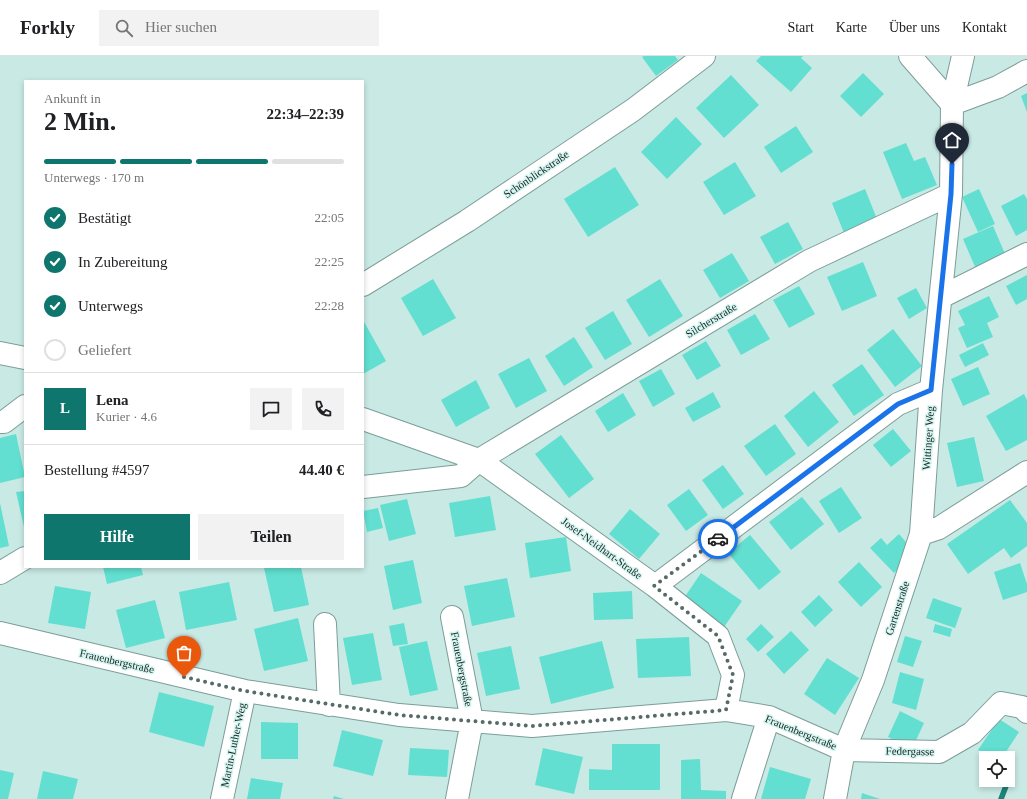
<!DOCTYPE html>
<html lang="de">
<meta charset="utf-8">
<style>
:root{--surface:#fff;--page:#f2f2f2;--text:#202124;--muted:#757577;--line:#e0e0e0;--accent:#0f766e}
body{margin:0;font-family:Georgia,serif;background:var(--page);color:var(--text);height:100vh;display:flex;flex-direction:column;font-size:15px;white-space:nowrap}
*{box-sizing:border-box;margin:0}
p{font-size:13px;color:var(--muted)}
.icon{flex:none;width:22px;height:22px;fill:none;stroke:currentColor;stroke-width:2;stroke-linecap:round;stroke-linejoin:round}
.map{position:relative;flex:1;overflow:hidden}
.sheet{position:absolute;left:24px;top:24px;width:340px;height:488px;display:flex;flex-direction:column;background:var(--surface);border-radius:0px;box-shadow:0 2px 6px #0003}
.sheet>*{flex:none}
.controls{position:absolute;left:979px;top:695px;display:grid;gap:8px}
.controls a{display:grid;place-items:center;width:36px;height:36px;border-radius:0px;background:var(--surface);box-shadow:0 2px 6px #0003;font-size:20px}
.pin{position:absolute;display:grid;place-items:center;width:34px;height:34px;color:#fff;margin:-41px -17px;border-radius:50% 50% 50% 0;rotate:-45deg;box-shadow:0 0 4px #0007}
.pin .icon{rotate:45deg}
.courier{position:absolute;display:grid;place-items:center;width:40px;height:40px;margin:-20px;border:3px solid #1a73e8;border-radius:50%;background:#fff;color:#222;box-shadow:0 1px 5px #0007}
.summary em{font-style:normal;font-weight:700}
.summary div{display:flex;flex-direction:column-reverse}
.summary{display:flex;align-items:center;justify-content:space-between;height:68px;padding:0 20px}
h1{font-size:26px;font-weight:700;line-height:30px}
.bar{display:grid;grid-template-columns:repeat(4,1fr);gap:6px 4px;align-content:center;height:48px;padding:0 20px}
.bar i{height:5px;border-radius:3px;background:var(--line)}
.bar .selected{background:var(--accent)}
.bar p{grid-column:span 4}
.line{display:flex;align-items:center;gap:10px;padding:0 20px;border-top:1px solid var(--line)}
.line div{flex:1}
.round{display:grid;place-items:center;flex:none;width:42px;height:42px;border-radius:0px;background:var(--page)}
ol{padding:0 20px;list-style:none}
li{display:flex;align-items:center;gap:12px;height:44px}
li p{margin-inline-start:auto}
li .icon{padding:4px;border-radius:50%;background:var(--accent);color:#fff;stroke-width:4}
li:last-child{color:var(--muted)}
li i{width:22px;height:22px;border:2px solid var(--line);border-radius:50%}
.action{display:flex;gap:8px;margin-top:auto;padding:8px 20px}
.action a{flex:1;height:46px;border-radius:0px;background:var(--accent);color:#fff;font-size:16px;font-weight:700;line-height:46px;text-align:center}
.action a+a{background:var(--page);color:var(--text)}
header{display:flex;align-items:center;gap:24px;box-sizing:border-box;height:56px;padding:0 20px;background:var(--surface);border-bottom:1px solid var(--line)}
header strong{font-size:19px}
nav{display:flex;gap:22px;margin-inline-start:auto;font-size:14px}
.search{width:280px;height:36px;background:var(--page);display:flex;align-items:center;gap:10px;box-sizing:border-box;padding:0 14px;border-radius:0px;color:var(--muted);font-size:15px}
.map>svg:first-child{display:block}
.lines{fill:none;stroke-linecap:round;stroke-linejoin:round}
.stream{stroke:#1c8479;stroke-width:5.5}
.building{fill:#62dfd0}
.minor-casing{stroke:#7d9d98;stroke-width:24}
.minor{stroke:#fff;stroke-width:22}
.done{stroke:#566a67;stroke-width:4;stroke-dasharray:0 7.2}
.route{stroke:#1a73e8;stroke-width:5}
.labels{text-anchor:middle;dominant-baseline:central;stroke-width:3;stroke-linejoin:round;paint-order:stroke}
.street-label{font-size:11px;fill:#192624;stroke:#d5f6f1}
</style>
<header>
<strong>Forkly</strong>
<div class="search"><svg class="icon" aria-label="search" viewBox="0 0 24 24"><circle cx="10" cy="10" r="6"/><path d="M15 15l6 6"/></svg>Hier suchen</div>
<nav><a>Start</a><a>Karte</a><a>Über uns</a><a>Kontakt</a></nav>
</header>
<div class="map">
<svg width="1027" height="743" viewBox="0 0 1027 743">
<rect width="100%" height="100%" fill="#c8e9e4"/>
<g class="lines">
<path class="stream" d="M 1001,743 L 1011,717"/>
</g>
<path class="building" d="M 644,0 L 675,0 L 678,4 L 656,20 L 642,1 Z
M 761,0 L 803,0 L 801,2 L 812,12 L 791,36 L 756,5 Z
M 863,17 L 884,38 L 861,61 L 840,40 Z
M 731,19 L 759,49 L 724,82 L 696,52 Z
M 1027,37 L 1027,56 L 1021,40 Z
M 676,61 L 702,88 L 667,123 L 641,96 Z
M 796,70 L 813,96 L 781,117 L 764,91 Z
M 906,87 L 914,105 L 925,101 L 937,129 L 902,143 L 883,96 Z
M 735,106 L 756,140 L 724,159 L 703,126 Z
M 615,111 L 639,149 L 588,181 L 564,143 Z
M 865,133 L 877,163 L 844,177 L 832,147 Z
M 979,133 L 995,168 L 978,176 L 962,141 Z
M 1024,138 L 1027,143 L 1027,174 L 1016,180 L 1001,150 Z
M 788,166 L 803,193 L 775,208 L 760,181 Z
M 993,170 L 1006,200 L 976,213 L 963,183 Z
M 732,197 L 749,225 L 720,242 L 703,214 Z
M 863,206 L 877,240 L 842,255 L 827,221 Z
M 1027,219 L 1027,243 L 1016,249 L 1006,230 Z
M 433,223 L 456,262 L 423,280 L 401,242 Z
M 660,223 L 683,260 L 649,281 L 626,244 Z
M 799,230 L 815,258 L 789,272 L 773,244 Z
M 916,232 L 927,252 L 909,263 L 897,242 Z
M 989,240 L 999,261 L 987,267 L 993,281 L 967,292 L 958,272 L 965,269 L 958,255 Z
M 613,255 L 632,288 L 605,304 L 585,272 Z
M 755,258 L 770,283 L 741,299 L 727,274 Z
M 363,264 L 386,305 L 363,318 Z
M 893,273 L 922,310 L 895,331 L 867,294 Z
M 574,281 L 593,311 L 564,330 L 545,300 Z
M 706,285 L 721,310 L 697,324 L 682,299 Z
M 983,287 L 989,299 L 965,311 L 959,299 Z
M 529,302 L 547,335 L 516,352 L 498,318 Z
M 862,308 L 884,339 L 854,360 L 832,329 Z
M 978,311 L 990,338 L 963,350 L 951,323 Z
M 661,313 L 675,338 L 653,351 L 639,325 Z
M 476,324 L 490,352 L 456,371 L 441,344 Z
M 814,335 L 839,366 L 808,391 L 784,360 Z
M 713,336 L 721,351 L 693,366 L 685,352 Z
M 623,337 L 636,359 L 608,376 L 595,355 Z
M 1024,338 L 1027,344 L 1027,384 L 1006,395 L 986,360 Z
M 775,368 L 796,398 L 766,420 L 744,390 Z
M 893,373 L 911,395 L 891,411 L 873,389 Z
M 16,378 L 25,421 L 0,427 L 0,382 Z
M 561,379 L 594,423 L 569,442 L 535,398 Z
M 974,381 L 984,425 L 957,431 L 947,387 Z
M 723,409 L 744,438 L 723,453 L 702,424 Z
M 841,431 L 862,462 L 839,477 L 819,445 Z
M 689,433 L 708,459 L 686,475 L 667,449 Z
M 25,435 L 25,471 L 24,471 L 16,436 Z
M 490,440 L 496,474 L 455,481 L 449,447 Z
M 802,441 L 824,468 L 791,494 L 769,466 Z
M 407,443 L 416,478 L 389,485 L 380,449 Z
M 1010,444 L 1027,467 L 1027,490 L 1011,502 L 1004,492 L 968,518 L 947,488 Z
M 0,447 L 9,490 L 0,492 Z
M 378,452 L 383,472 L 367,476 L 363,455 Z
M 630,453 L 660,478 L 639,503 L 609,478 Z
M 899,478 L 911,492 L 900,502 L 904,507 L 894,517 L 870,492 L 881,482 L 887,489 Z
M 750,479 L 781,516 L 759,534 L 728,497 Z
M 566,481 L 571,515 L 530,522 L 525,487 Z
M 413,504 L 422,547 L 393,554 L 384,510 Z
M 859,506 L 882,531 L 861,551 L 838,526 Z
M 1020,507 L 1027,528 L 1027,536 L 1003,544 L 994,516 Z
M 103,511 L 141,511 L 143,519 L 107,528 Z
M 269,511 L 301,511 L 309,549 L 274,556 L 264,512 Z
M 701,517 L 742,545 L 724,571 L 684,542 Z
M 507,522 L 515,561 L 472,570 L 464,530 Z
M 229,526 L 237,564 L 186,574 L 179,536 Z
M 55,530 L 91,536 L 85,573 L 48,567 Z
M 632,535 L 633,563 L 594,564 L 593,537 Z
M 819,539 L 833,554 L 815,571 L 801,556 Z
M 933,542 L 962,552 L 955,572 L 926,562 Z
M 155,544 L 165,582 L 126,592 L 116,554 Z
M 298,562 L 308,605 L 264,615 L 254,573 Z
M 404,567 L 408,588 L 393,590 L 389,570 Z
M 761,568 L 774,581 L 758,596 L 746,583 Z
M 935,568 L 952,573 L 950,581 L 933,576 Z
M 791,575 L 809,594 L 784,618 L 766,598 Z
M 373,577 L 382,624 L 352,629 L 343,582 Z
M 905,580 L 922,585 L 913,611 L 897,606 Z
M 689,581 L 691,620 L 638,622 L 636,583 Z
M 427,585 L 438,634 L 410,640 L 399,591 Z
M 602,585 L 614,632 L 551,648 L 539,601 Z
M 511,590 L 520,633 L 486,640 L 477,597 Z
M 827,602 L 859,622 L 835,659 L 804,638 Z
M 900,616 L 924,623 L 916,654 L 892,647 Z
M 159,636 L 214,650 L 204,691 L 149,676 Z
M 900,655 L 924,667 L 912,693 L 888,681 Z
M 999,663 L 1019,676 L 1002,702 L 990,702 L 978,694 Z
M 261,666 L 298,667 L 298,703 L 261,703 Z
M 342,674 L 383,684 L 373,720 L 333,710 Z
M 612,688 L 660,688 L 660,734 L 589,734 L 589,713 L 612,714 Z
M 410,692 L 449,694 L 447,721 L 408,719 Z
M 543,692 L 583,701 L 574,738 L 535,729 Z
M 700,703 L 701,734 L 726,735 L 726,743 L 681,743 L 681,704 Z
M 770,711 L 811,723 L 805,743 L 761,743 Z
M 0,714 L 14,717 L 8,743 L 0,743 Z
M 43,715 L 78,723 L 73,743 L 37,743 Z
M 251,722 L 283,727 L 280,743 L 247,743 Z
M 862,737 L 880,743 L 861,743 Z
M 334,740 L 344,743 L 333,743 Z"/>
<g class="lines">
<g class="minor-casing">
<path id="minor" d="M 910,0 L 952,48 L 998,31 L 1027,15
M 363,229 L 467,165 L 633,54 L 704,0
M 941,241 L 1027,198
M 0,297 L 25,302
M 363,363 L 479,404 L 655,530 L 718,580 L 733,619 L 726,654
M 0,366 L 4,366 L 25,350
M 363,431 L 461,420 L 479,404 L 809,205 L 951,138
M 921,478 L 939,472 L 1027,416
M 0,517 L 25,502
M 655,530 L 898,348 L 931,334
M 452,561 L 472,665 L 457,743
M 325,568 L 329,649
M 0,577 L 245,635 L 399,659 L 532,670 L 726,654 L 769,661 L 844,694 L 939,696 L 972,677 L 1001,647 L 1022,651 L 1027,656
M 222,743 L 245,635
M 743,743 L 769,661
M 835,743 L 844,694 L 873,624 L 921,478 L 931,334 L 951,138 L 952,48 L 963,0"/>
</g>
<use href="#minor" class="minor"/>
</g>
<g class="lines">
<path class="done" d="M 184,621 L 245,635 L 399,659 L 532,670 L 726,654 L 733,619 L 718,580 L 654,530 L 718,483"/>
<path class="route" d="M 718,483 L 898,348 L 931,334 L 951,138 L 952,108"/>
</g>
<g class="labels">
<g class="street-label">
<text transform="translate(536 118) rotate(-34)">Schönblickstraße</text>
<text transform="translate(711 264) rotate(-31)">Silcherstraße</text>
<text transform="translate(928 382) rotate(-86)">Wittinger Weg</text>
<text transform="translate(602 492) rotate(36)">Josef-Neidhart-Straße</text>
<text transform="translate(897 552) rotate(-72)">Gartenstraße</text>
<text transform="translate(117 605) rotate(13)">Frauenbergstraße</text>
<text transform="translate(462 613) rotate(79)">Frauenbergstraße</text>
<text transform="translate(801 676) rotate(22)">Frauenbergstraße</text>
<text transform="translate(233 689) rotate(-78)">Martin-Luther-Weg</text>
<text transform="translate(910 695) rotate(1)">Federgasse</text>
</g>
</g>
</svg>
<div class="controls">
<a><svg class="icon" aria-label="locate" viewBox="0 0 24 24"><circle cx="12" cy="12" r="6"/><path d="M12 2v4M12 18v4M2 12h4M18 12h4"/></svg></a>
</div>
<div class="pin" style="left:184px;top:621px;background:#ea580c"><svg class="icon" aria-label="bag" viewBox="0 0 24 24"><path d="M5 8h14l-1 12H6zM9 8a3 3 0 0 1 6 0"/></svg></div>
<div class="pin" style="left:952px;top:108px;background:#1f2937"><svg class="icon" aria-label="home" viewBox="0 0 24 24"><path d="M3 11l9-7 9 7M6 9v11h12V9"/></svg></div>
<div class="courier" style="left:718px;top:483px"><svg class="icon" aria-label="car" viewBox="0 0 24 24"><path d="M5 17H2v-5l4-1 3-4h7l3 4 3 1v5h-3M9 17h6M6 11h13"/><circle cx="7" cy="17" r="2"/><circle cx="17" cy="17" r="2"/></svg></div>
<section class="sheet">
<div class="summary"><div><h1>2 Min.</h1><p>Ankunft in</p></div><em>22:34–22:39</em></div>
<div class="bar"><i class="selected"></i><i class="selected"></i><i class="selected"></i><i></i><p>Unterwegs · 170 m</p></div>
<ol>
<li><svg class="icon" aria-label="check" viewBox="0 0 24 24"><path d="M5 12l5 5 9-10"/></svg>Bestätigt<p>22:05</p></li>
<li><svg class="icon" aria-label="check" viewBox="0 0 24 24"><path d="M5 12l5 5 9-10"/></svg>In Zubereitung<p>22:25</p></li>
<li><svg class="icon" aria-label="check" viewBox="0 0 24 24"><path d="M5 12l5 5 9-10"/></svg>Unterwegs<p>22:28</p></li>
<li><i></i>Geliefert</li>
</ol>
<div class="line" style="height:72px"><b class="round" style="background:var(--accent);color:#fff">L</b><div><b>Lena</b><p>Kurier · 4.6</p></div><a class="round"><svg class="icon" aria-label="chat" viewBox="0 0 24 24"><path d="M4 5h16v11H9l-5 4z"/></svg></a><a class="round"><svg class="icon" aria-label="phone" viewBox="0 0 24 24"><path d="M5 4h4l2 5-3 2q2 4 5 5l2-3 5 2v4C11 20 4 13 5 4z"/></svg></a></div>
<div class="line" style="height:52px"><div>Bestellung #4597</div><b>44.40 €</b></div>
<div class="action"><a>Hilfe</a><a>Teilen</a></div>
</section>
</div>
